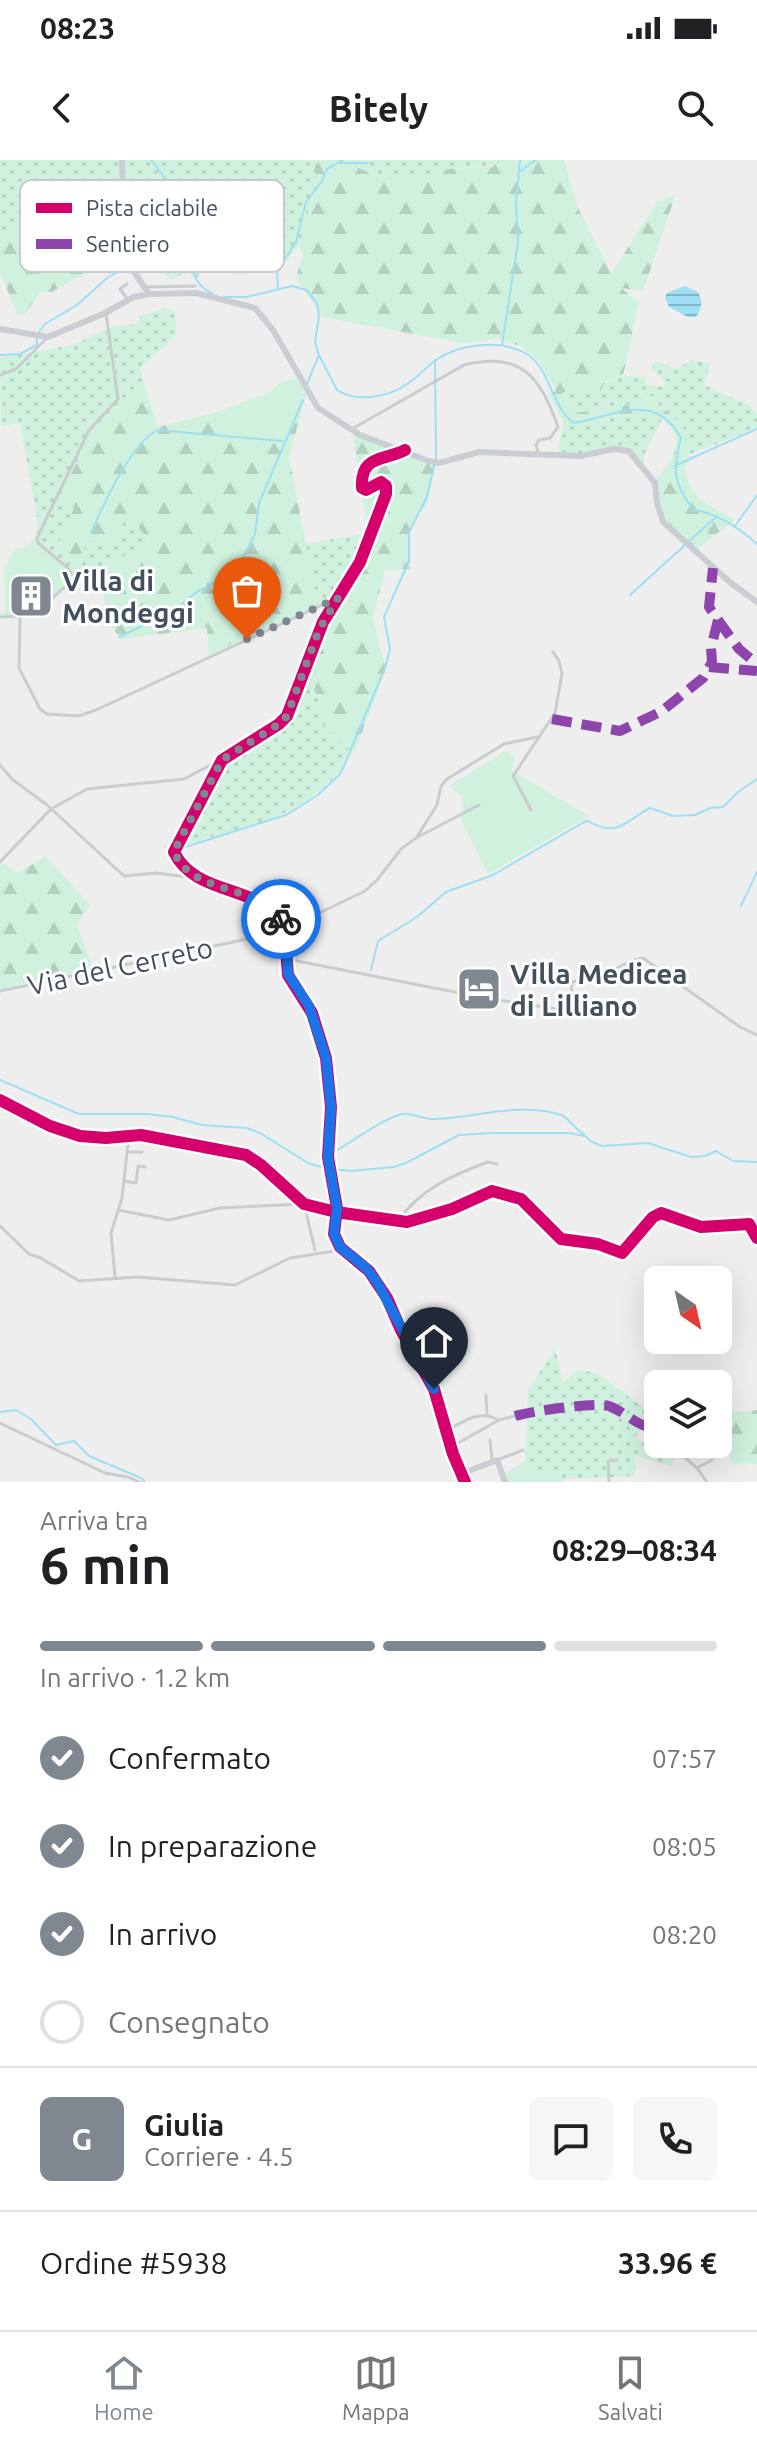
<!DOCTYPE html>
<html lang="it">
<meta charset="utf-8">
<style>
:root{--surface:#fff;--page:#f6f6f6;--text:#202124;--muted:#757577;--line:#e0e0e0;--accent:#7f8790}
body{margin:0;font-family:Ubuntu,sans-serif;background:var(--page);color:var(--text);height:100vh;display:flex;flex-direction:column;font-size:30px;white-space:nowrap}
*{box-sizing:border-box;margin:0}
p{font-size:26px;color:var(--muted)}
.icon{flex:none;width:44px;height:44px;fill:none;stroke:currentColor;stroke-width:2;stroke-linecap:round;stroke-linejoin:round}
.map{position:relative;height:1322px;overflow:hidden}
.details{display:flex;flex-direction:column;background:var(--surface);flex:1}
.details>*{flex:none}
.needle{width:52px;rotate:146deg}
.fabs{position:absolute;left:644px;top:1106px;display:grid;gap:16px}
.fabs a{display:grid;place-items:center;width:88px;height:88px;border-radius:12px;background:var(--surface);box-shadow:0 8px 32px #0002;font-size:40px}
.pin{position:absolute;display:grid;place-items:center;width:68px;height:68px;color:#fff;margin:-82px -34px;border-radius:50% 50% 50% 0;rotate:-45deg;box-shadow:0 0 8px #0007}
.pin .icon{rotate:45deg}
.courier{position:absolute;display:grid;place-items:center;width:80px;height:80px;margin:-40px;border:6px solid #1a73e8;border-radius:50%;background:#fff;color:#222;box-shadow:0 2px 10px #0007}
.headline em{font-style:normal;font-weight:700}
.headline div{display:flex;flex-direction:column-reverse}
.headline{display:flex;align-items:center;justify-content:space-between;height:136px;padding:0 40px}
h1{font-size:52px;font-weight:700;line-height:60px}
.bar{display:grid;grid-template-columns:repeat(4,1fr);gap:12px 8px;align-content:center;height:96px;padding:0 40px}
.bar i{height:10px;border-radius:6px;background:var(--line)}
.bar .current{background:var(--accent)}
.bar p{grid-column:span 4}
.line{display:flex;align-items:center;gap:20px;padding:0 40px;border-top:2px solid var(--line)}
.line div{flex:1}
.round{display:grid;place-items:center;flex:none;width:84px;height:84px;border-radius:12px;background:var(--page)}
ol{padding:0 40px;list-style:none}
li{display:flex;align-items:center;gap:24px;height:88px}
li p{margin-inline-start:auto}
li .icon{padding:8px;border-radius:50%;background:var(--accent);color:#fff;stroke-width:4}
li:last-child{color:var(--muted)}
li i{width:44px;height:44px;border:4px solid var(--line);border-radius:50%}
.status{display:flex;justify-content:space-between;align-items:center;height:56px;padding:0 40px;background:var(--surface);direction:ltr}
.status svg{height:22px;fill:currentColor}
header{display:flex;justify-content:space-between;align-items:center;height:104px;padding:0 40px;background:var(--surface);font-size:36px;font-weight:700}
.tab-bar{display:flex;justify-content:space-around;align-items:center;height:112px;border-top:2px solid var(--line);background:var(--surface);font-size:22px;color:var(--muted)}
.tab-bar a{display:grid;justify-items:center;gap:4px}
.tab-bar .current{color:var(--accent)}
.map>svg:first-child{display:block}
.grass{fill:url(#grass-dots)}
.forest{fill:url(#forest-firs)}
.park{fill:#cff1dd}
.water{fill:url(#water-rules)}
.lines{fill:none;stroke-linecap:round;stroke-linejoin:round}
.stream{stroke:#9edff4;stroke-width:2}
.street{stroke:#cacdd0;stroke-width:3}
.secondary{stroke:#caced2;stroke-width:6}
.quiet{stroke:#8e44ad;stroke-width:10;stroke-dasharray:20 10;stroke-linecap:butt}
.cycleway-casing{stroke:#fff;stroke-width:17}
.cycleway{stroke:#d6006c;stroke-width:12}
.done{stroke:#7f8790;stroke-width:8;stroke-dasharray:0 14.4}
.route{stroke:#1a73e8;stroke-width:10}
.labels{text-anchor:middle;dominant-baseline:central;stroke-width:6;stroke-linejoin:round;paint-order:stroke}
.poi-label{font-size:28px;font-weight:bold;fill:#43505d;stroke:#fff;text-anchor:start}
.street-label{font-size:28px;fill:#43505d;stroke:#fff}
.key{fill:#fff;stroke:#c7cace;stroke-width:2}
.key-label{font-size:22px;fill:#43505d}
</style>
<div class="status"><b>08:23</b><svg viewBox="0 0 49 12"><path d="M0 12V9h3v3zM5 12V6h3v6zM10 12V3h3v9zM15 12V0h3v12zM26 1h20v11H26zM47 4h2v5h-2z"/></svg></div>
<header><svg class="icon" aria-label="back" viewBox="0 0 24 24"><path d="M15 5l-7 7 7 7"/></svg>Bitely<svg class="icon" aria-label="search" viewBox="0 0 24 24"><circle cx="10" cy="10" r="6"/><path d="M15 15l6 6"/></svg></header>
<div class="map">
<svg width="757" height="1322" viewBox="0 0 757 1322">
<defs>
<pattern id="grass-dots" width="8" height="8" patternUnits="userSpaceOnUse" patternTransform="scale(2)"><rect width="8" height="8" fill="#cff1dd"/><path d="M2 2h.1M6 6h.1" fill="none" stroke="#b3d0c0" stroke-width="1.8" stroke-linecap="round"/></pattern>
<pattern id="forest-firs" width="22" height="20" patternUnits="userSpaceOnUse" patternTransform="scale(2)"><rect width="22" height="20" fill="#cff1dd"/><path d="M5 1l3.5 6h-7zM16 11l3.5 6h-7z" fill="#b3d0c0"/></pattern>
<pattern id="water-rules" width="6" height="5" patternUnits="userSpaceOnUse" patternTransform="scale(2)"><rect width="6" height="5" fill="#9edff4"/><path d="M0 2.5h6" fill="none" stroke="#82b7c9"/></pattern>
</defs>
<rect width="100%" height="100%" fill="#efeeee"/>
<path class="grass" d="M 0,0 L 311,0 L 309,3 L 318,18 L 299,85 L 277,113 L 249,102 L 242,115 L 226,111 L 213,100 L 195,120 L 189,111 L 171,120 L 163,112 L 166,106 L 163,101 L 152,105 L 145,96 L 144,86 L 124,90 L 100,105 L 94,83 L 58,64 L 52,77 L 0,79 Z
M 367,0 L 497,0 L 493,6 L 449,9 L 418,18 L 375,15 L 353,6 Z
M 167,148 L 175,152 L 176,176 L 140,208 L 143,220 L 92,270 L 60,340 L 74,348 L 56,390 L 89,380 L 127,356 L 150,381 L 97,413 L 75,417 L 74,415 L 73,418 L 39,386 L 29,385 L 37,375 L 37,357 L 20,263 L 1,266 L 0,198 L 73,185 L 111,167 L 137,164 L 141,156 Z
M 691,200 L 710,203 L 704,225 L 749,245 L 757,254 L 757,268 L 688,295 L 683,265 L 659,245 L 655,235 L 638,243 L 576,253 L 568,246 L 562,232 L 601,230 C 611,214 628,216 645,217 L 645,225 L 664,227 L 665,222 L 650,208 L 656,201 L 677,209 Z
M 638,252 L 652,254 L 662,261 L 644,294 L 644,304 C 625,279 611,289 585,293 C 576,294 567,292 558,292 L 563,261 L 584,263 Z
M 368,373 L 337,437 L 318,445 L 306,384 Z
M 300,512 L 318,535 L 321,559 L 344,588 L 356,588 C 312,660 249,665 174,688 L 218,598 L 257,575 L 258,572 L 284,555 Z
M 554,1183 L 563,1223 L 577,1210 L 597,1213 L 647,1250 L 658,1247 L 658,1256 L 645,1265 L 634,1278 L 676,1295 L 671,1306 L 636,1296 L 635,1316 L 563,1319 L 530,1309 L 525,1301 L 528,1230 L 552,1194 Z"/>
<path class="forest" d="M 311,0 L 367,0 L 354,6 L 375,15 L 417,18 L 449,9 L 493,7 L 497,0 L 564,0 L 578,48 L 611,114 L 657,42 L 676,34 L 643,131 L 621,128 L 639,142 L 623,216 L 606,221 L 601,230 L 562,232 L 568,246 L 576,253 L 638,243 L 659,235 L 659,245 L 683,265 L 690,301 L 684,306 C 690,342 709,343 735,360 L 697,389 L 664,359 L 656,319 C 667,306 684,287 672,269 C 668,263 667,264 662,261 C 626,239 599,272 563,261 L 548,233 L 556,231 L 539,201 L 520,186 L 497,179 L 462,183 L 323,157 L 296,118 L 303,94 L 299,85 L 318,18 L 309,3 Z
M 22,64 L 32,67 L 36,77 L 52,77 L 57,64 L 94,83 L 100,105 L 52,132 L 41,132 L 24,155 L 18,155 L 0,113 L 0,80 Z
M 143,220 L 158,267 L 214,253 L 217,275 L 306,235 L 289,297 L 318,445 L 209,495 L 207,468 L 122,479 L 111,467 L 98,413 L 150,380 L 127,357 L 110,389 L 89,380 L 78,399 L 56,390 L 74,348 L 59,340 L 92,270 Z
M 353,275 L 436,304 L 426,346 L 413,360 L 408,383 L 410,409 L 385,410 L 373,458 L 386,509 L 356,588 L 344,588 L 321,559 L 318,535 L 300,512 L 316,469 L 337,436 L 368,373 Z
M 46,696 L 90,745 L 77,765 L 93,809 L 0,829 L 0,705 L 4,703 L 18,713 Z
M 718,1242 L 735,1252 L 757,1250 L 757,1304 L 732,1303 L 729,1289 L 718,1282 Z"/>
<path class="park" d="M 297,218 L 306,235 L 293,240 L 278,278 L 217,276 L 214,253 L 271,232 L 281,222 Z
M 29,385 L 39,386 L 72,414 L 73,418 C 49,440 34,458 0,456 L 0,453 L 5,453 L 4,408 L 15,390 Z
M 507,590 L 514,598 L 512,611 L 589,656 L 488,714 L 462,662 L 462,637 L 449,626 Z
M 525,1301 L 530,1309 L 563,1319 L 563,1322 L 508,1322 L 505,1314 Z"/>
<path class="water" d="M 685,126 L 698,132 C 703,142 702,148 696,157 L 688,157 L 669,147 L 665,138 L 667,133 Z"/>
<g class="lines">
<path class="stream" d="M 151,0 C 162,15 177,31 184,48 C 196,76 178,118 213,134
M 338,3 L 368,3
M 519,12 L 536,0
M 278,129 L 277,111 L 296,82 L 306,42 L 322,21 L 327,9 L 343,0
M 223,137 L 247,137 L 292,126 L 306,130 L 317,143 L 319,157 L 315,181 L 318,193 L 337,230 C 357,243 389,237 407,224 C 418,217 426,207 436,200 C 459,184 500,179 525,193 C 551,207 550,246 574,263 C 615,256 654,230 681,278 C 673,309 672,323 694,350 C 718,353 739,368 757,384
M 39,172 L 45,164 L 77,145 L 107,118 L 144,97 L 161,75 L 188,62
M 502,185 L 518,82 L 516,42 L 520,0
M 0,195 L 20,194 L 37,185 L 37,178
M 435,202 L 436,299
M 307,224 L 318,197
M 674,306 L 757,269
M 735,366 L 757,335
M 91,373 C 103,345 130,285 157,270 L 283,281
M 689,381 L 715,358
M 630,435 L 685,385
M 119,477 L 174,451 L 195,433 L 236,411 L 255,374 L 259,343 L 303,240
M 384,512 L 390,489 L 384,457 L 409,401 L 409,372 L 427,337 L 434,306
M 179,689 L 286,655 L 318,635 L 341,613 L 382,515
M 741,746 L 757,712
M 371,810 L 378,781 L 417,757 L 446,732 L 493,715 L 584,662 L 588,661 C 618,679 626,660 650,648 L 673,656 L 695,655 L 710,648 L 723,647 L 738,632 L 757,619
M 0,920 L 79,954 L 148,954 L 173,957 L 202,965 L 247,968 L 260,973 L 308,1003 L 327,1009
M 337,990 C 359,978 378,961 402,954 C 411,952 422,959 432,959 C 472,959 520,941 561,955 C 570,958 575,970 584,974
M 332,1009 L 351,1011 L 394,1007 L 406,1003 L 459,975 L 491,973 L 568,973 L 585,976 L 592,982 L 602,986 L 648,983 L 691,997 L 705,996 L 716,991 L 733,1001 L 757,1002
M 0,1252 L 16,1250 L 31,1259 L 56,1285 L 74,1281 L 89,1296 L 141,1318 L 145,1322"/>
<path class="street" d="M 127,124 L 120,129 L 128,140
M 145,127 L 195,126
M 0,215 L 16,209 L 48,177
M 352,269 L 464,205 C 521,191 540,216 558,267 L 550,278 L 539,280 L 536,285 L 539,295
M 0,457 C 37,458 48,442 74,418 L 68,408 L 38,383 L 37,378 L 89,270 L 118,239 L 106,154
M 20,458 L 19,508 L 40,549 L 47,554 L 79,556 L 96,550 L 335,439
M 0,605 L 13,620 L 46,644 L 124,716 L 156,713 L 196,718
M 531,650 L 513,616 L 555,553 L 562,514 L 559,501 L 553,492
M 416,678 L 437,645 L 441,626 L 447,619 L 504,584 L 537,577
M 0,702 L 51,649 L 87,629 L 184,619 L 222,599
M 287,799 L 485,838 L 563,850 L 570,848 L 572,822 L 600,816 L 634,800 L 643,798 L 740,867 L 757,875
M 0,831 L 238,781 L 290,767 L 365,731 L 377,720 L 401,689 L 416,678 L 479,645
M 0,940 L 50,966 L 80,976 L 106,978 L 141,975 L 246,995 L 261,1005 L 304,1044 L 336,1052 L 407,1062 L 452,1049 L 492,1031 L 521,1039 L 561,1079 L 598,1084 L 622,1093 L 653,1057 L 661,1053 L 701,1067 L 749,1064 L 757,1078
M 127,992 L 142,992
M 124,1021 L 136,1023 L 138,1006 L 145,1007
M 304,1044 L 315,1090
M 118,1050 L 169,1060 L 220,1048 L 303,1044
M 398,1061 C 420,1029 453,1015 488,1002 L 497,1004
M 0,1066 L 29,1094 L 41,1098 L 79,1121 L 138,1117 L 235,1125 L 290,1098 L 341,1090
M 115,1117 L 111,1073 L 122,1038 L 129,975
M 486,1235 L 487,1254
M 0,1263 L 105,1313 L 128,1317 L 139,1322
M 648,1267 L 658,1275
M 446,1271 C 463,1262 478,1250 497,1259
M 490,1280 L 492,1300
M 669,1284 L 697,1308 L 707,1322
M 451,1287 L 499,1260 L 515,1256
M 497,1300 L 523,1290
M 697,1308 L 712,1300
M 609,1322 L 608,1301 L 617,1300"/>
<path class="secondary" d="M 122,0 L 124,97 L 149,134
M 0,169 L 48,177 L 103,154 L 134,137 L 149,134 L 196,133 L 255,148 L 273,170 L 318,248 L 360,275 L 429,301 L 439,303 L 479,292 L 580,296 L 614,289 L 629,291 L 655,323 L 657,343 L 663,362 L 731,423 L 757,442
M 405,290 C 385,301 360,294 362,328 L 366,330 L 381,322 L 386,326 L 386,334 L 360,402 L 323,462 L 287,556 L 279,564 L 222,600 L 174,694 L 196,718 L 258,741 L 284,763 L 288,815 L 312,853 L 326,898 L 331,947 L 328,997 L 337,1048 L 334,1074 L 340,1087 L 369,1111 L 387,1138 L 401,1170 L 434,1229 L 453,1294 L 461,1314 L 497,1300 L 505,1322"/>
<path class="quiet" d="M 718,460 L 739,489 L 757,504
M 709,507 L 757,511
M 552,559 L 620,571 L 662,551 L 703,518 L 712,502 L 711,488 L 718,460 L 709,447 L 713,408
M 515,1256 C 532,1251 594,1242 609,1246 C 623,1251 634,1263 648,1267"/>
<g class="cycleway-casing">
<path id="cycleway" d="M 405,290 C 385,301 360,294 362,328 L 366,330 L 381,322 L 386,326 L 386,334 L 360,402 L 323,462 L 287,556 L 279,564 L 222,600 L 174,692 C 195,736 257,724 284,763 L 288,815 L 312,853 L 326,898 L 331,947 L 328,997 L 337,1048 L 334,1074 L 340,1087 L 369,1111 L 387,1138 L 401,1170 L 434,1229 L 453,1294 L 465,1322
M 0,940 L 50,966 L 80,976 L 106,978 L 141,975 L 246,995 L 261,1005 L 304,1044 L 336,1052 L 407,1062 L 452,1049 L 492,1031 L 521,1039 L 561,1079 L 598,1084 L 622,1093 L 653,1057 L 661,1053 L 701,1067 L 749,1064 L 757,1078"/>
</g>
<use href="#cycleway" class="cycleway"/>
</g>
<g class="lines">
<path class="done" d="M 247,479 L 338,438 L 319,470 L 287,556 L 279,564 L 222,600 L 174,691 C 186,724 227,726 255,739 C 265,744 273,751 281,759"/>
<path class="route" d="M 281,759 L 286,769 L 288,814 L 309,846 L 326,898 L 331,947 L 328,997 L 337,1048 L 334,1074 L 340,1087 L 366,1108 L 377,1122 L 434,1229"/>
</g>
<defs>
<g id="building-square" transform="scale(2.3)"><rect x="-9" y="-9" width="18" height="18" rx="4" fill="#7f8790" stroke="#fff"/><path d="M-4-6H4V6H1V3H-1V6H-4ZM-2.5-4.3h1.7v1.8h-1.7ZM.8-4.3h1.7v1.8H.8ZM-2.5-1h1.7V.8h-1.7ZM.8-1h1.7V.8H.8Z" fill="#fff"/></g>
<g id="hotel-square" transform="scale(2.3)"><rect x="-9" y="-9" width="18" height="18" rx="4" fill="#7f8790" stroke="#fff"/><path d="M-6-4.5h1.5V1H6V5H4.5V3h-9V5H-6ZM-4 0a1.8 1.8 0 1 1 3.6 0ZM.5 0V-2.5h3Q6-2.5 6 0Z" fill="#fff"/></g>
</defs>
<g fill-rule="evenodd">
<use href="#building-square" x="31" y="436"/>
<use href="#hotel-square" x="479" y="829"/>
</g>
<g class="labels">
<g class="poi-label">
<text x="62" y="420">Villa di<tspan x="62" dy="32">Mondeggi</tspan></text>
<text x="510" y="813">Villa Medicea<tspan x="510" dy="32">di Lilliano</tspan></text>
</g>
<g class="street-label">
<text transform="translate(120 806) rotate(-12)">Via del Cerreto</text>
</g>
</g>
<rect x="20" y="20" width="264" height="92" rx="12" class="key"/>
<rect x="36" y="43" width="36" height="10" fill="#d6006c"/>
<rect x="36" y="79" width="36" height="10" fill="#8e44ad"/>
<g class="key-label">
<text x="86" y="56">Pista ciclabile</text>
<text x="86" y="92">Sentiero</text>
</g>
</svg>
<div class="fabs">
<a><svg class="needle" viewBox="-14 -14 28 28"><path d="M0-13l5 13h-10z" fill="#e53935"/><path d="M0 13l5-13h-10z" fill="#757577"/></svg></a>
<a><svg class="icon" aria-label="layers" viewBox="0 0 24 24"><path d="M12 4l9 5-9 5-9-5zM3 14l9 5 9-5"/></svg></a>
</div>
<div class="pin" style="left:247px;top:479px;background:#ea580c"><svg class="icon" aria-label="bag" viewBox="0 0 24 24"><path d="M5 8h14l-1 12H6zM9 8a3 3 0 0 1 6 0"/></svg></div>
<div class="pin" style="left:434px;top:1229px;background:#1f2937"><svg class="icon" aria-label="home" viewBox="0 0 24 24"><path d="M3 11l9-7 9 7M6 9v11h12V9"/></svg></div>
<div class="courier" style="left:281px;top:759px"><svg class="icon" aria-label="bike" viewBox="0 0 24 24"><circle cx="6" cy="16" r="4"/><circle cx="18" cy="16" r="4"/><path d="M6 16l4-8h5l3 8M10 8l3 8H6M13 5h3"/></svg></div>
</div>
<section class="details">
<div class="headline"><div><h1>6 min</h1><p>Arriva tra</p></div><em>08:29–08:34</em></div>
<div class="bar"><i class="current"></i><i class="current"></i><i class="current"></i><i></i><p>In arrivo · 1.2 km</p></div>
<ol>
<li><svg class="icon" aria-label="check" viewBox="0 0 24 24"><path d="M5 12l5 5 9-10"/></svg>Confermato<p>07:57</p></li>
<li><svg class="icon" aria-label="check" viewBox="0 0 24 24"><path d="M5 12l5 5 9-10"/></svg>In preparazione<p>08:05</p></li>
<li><svg class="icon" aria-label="check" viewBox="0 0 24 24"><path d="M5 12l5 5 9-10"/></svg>In arrivo<p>08:20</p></li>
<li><i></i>Consegnato</li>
</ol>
<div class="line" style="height:144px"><b class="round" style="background:var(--accent);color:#fff">G</b><div><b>Giulia</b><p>Corriere · 4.5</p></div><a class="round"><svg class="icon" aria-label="chat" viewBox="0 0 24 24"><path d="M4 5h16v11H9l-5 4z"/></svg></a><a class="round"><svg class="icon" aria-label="phone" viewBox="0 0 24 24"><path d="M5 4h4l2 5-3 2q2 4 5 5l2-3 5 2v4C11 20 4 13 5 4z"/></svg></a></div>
<div class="line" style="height:104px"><div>Ordine #5938</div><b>33.96 €</b></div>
</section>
<nav class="tab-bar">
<a class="current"><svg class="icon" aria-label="home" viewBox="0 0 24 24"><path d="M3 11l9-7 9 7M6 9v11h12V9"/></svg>Home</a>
<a><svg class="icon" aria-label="map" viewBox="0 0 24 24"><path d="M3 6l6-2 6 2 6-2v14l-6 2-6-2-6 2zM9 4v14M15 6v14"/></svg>Mappa</a>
<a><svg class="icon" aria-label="saved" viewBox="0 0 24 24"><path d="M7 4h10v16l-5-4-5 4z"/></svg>Salvati</a>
</nav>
